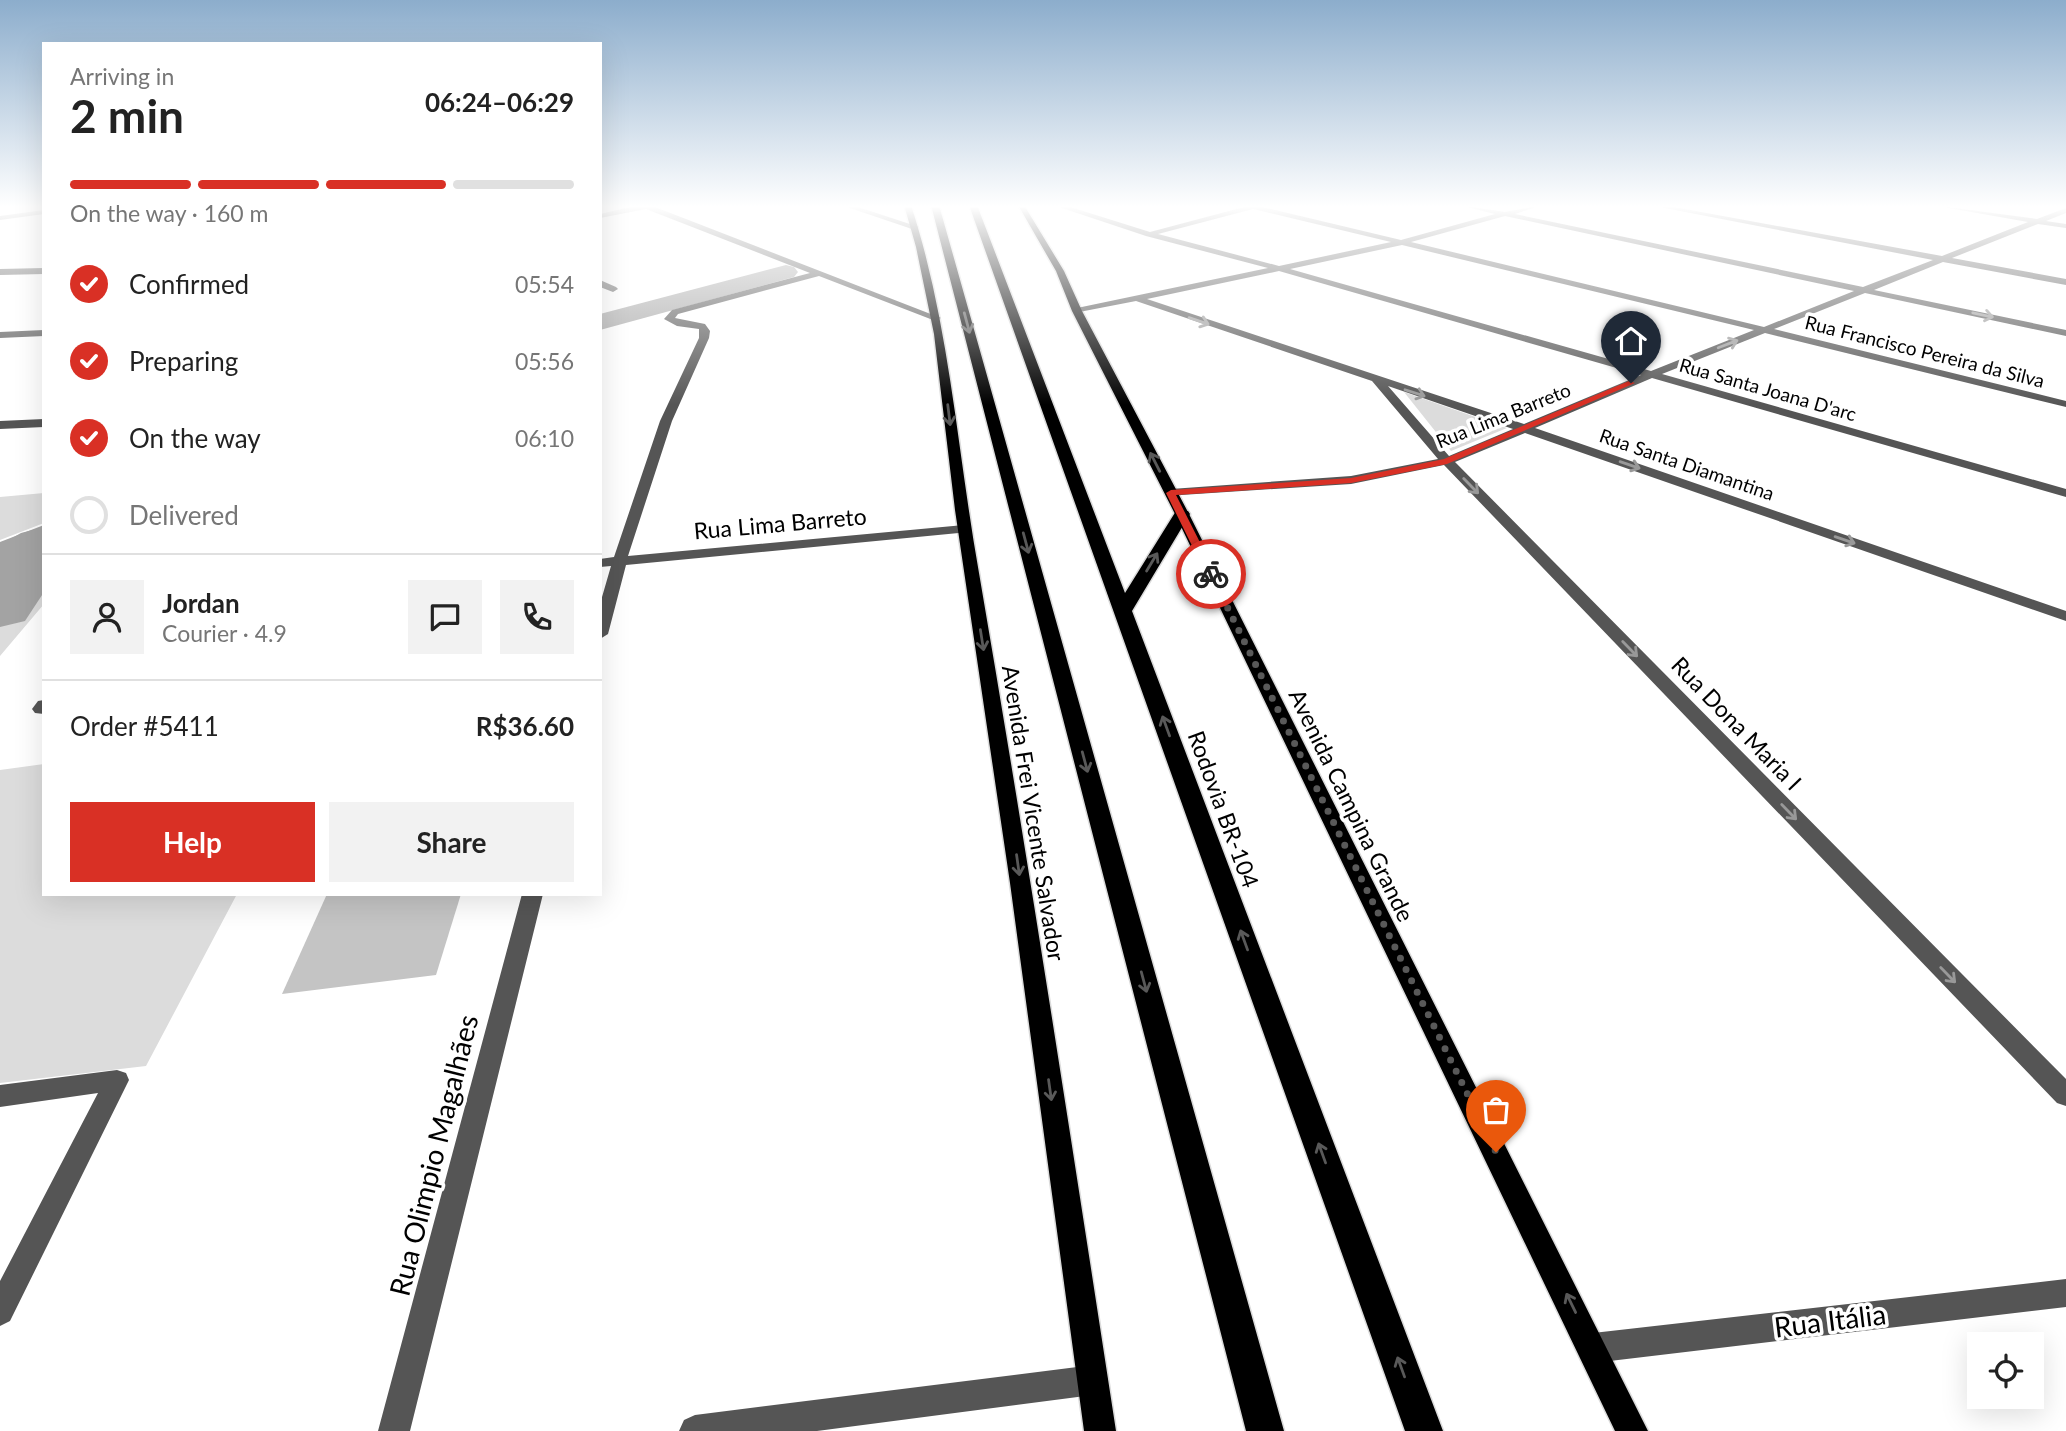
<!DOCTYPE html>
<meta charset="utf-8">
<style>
:root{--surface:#fff;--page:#f2f2f2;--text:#222;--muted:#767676;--line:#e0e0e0;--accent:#d93025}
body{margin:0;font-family:Lato,sans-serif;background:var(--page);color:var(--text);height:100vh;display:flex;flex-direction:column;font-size:26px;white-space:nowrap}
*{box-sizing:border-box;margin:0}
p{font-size:23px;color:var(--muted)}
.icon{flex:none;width:38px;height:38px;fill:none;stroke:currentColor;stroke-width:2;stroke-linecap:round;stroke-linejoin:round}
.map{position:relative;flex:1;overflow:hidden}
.side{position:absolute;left:42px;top:42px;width:560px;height:854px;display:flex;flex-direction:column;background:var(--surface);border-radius:0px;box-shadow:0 7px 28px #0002}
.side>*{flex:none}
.tools{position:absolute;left:1967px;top:1332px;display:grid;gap:14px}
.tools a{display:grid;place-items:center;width:77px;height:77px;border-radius:0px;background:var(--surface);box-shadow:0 7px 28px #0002;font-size:35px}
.pin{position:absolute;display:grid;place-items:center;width:60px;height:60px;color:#fff;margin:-72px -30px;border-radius:50% 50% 50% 0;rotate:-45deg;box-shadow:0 0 7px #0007}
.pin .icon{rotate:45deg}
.courier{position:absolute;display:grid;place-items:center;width:70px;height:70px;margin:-35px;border:5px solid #d93025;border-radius:50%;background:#fff;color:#222;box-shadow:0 2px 9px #0007}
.summary em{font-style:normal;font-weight:700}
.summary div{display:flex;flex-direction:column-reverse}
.summary{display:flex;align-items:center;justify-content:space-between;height:119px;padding:0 28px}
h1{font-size:46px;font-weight:700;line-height:52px}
.bar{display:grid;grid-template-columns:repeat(4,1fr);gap:10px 7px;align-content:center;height:84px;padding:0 28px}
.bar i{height:9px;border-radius:5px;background:var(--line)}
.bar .on{background:var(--accent)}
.bar p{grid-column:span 4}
.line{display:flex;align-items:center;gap:18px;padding:0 28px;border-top:2px solid var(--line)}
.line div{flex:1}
.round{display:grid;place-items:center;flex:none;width:74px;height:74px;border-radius:0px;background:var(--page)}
ol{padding:0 28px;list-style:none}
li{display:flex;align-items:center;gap:21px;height:77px}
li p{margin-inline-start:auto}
li .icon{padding:7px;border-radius:50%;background:var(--accent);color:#fff;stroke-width:4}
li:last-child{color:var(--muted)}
li i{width:38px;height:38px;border:4px solid var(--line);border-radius:50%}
.cta{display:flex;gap:14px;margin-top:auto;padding:14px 28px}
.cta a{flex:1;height:80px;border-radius:0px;background:var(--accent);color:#fff;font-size:28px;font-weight:700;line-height:80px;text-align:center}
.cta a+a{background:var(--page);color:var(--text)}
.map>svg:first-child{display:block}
.green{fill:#dcdcdc}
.water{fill:#a3a3a3}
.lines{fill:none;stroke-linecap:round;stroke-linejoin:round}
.canal{fill:#a3a3a3;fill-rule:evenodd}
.river{fill:#a3a3a3;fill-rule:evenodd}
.building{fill:#c4c4c4}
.major-casing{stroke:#dbdbdb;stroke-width:3}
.highway-casing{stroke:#dbdbdb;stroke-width:3}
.minor{fill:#555;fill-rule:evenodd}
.major{fill:#000;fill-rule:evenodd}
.highway{fill:#000;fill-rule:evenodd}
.oneway{stroke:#999}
.oneway2{stroke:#595959}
.route{fill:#d93025}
.done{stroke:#595959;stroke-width:7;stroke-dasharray:0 12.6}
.labels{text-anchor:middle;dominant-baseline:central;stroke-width:7;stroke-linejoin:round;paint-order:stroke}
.far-street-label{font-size:19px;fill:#000;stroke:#fff}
.street-label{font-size:23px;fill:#000;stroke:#fff}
.near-street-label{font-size:28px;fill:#000;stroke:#fff}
</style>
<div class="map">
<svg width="2066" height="1431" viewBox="0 0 2066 1431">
<rect width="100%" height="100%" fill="#fff"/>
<path class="green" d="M 1404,392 L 1507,428 L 1451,451 Z
M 44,493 L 44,523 L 0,540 L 0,497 Z
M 44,588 L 44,604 L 0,656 L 0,592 Z
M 44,764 L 44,894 L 237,894 L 146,1066 L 0,1083 L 0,770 Z"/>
<path class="water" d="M 44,525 L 44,551 L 0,573 L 0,542 Z"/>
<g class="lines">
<path class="canal" d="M 786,265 L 794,267 L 798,272 L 794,277 L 600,330 L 600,314 Z"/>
<path class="river" d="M 44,527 L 44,592 L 25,621 L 0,627 L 0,545 L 21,533 Z"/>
</g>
<path class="building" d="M 327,894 L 461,894 L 436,975 L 282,994 Z"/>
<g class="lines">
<g class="major-casing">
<path id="major" d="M 904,205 L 911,205 C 950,325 957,450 979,573 C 1028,858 1072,1145 1116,1431 L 1084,1431 L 1010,883 L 955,510 L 934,334 L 916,247 Z
M 1018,205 L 1024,205 L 1064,271 L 1082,311 L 1189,514 L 1648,1431 L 1615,1431 L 1175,514 L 1072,311 L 1056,271 Z"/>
</g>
<g class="highway-casing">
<path id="highway" d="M 931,205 L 939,205 L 1284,1431 L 1246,1431 Z
M 969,205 L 977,205 L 1125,593 L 1176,511 L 1188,511 L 1190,514 L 1132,611 L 1443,1431 L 1405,1431 Z"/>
</g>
<path class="minor" d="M 639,205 L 658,205 L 655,207 L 941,318 L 933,320 L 819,276 L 678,314 L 675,318 L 705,324 L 710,331 L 709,338 L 672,421 L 628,556 L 964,525 L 971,529 L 969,532 L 626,565 L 608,634 L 600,639 L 600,604 L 611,566 L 600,567 L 600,559 L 614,557 L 660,421 L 699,338 L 699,329 L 677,326 L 664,319 L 672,310 L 810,273 L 646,209 L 600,218 L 600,214 Z
M 841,205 L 852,205 L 919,227 L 912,229 Z
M 1053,205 L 1064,205 L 1150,232 L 1244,207 L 1241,205 L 1254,205 L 1401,240 L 1495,214 L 1459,205 L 1505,212 L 1542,205 L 1515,214 L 1863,287 L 1933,260 L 1649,205 L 1663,205 L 1942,256 L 2028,222 L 1932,205 L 2037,219 L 2066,208 L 2066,213 L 2046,221 L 2066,224 L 2066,228 L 2038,224 L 1952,258 L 2066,279 L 2066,285 L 1943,262 L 1874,290 L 2066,330 L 2066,336 L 1865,293 L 1774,329 L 2066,401 L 2066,407 L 1765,333 L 1662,374 L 2066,489 L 2066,497 L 1652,378 L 1535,428 L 2066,611 L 2066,621 L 1525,433 L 1455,462 L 2066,1079 L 2066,1106 L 2057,1103 L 1444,465 L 1351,484 L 1166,496 L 1166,490 L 1171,489 L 1351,476 L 1438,459 L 1372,381 L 1136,301 L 1074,313 L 1074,309 L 1077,308 L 1268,268 L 1146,236 ZM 1253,209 L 1391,242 L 1279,266 L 1158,234 ZM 1505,216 L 1854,291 L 1764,327 L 1411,242 ZM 1402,245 L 1754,330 L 1651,371 L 1290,269 ZM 1279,271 L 1641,375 L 1524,424 L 1147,299 ZM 1388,386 L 1513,429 L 1449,456 Z
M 44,210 L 44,214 L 0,220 L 0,216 Z
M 44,268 L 44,274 L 0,275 L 0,269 Z
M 600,280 L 616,287 L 618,289 L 613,292 L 600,287 Z
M 44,330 L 44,336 L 0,338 L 0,332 Z
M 44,419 L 44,427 L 0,429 L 0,421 Z
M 44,700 L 44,714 L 35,713 L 32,709 L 38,701 Z
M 522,894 L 543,894 L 410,1431 L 378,1431 Z
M 117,1070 L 126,1073 L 129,1080 L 10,1321 L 0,1326 L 0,1281 L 98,1093 L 0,1107 L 0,1085 Z
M 2066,1279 L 2066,1307 L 1593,1363 L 1582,1359 L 1578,1348 L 1582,1337 L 1593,1333 Z
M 1093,1365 L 1104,1369 L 1108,1380 L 1104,1391 L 1093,1395 L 817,1431 L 679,1431 L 684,1420 L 695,1415 Z"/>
<use href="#major" class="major"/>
<use href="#highway" class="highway"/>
</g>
<defs><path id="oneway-shaft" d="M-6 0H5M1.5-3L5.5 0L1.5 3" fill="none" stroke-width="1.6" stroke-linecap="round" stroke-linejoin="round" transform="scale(1.75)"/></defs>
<g class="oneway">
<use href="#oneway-shaft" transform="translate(1983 315) rotate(12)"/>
<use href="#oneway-shaft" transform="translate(1199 321) rotate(19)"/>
<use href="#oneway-shaft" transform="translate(1728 344) rotate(-21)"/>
<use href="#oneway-shaft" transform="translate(1415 393) rotate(18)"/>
<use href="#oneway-shaft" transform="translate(1630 465) rotate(19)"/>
<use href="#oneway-shaft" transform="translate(1471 486) rotate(46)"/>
<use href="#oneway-shaft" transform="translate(1845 540) rotate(19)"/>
<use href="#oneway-shaft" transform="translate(1630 649) rotate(46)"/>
<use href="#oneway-shaft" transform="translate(1789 812) rotate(46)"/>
<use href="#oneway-shaft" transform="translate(1948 975) rotate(46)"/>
</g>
<g class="oneway2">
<use href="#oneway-shaft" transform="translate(967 323) rotate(75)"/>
<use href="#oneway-shaft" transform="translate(949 415) rotate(83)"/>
<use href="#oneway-shaft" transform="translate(1155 462) rotate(-117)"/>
<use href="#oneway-shaft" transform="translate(1026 543) rotate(75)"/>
<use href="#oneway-shaft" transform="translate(1152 562) rotate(-59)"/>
<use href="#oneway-shaft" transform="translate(982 640) rotate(81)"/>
<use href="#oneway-shaft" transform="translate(1166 726) rotate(-110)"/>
<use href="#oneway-shaft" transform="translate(1085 762) rotate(75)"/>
<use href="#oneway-shaft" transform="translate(1018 865) rotate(82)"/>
<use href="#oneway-shaft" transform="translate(1244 940) rotate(-110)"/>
<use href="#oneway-shaft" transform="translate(1144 982) rotate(75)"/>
<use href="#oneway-shaft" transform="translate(1050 1090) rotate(82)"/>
<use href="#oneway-shaft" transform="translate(1322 1153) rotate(-110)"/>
<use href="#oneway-shaft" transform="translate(1571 1303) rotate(-116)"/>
<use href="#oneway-shaft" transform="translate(1401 1367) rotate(-110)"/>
</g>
<linearGradient id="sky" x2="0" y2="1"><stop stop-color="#8cadcc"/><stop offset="0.51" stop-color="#fff"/><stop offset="1" stop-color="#fff" stop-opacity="0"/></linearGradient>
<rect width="2066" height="405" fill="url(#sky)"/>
<path class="route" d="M 1629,381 L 1635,383 L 1447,464 L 1351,483 L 1176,495 L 1216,574 L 1211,577 L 1206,574 L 1166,493 L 1171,490 L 1351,478 L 1444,459 Z"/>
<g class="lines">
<path class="done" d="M 1211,574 L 1496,1152"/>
</g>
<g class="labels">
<g class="far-street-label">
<text transform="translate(1925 351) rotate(14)">Rua Francisco Pereira da Silva</text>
<text transform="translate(1768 389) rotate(16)">Rua Santa Joana D'arc</text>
<text transform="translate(1503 415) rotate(-22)">Rua Lima Barreto</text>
<text transform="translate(1687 464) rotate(19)">Rua Santa Diamantina</text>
</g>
<g class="street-label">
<text transform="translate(780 523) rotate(-5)">Rua Lima Barreto</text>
<text transform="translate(1737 723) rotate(46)">Rua Dona Maria I</text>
<text transform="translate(1352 805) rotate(64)">Avenida Campina Grande</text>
<text transform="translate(1224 809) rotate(70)">Rodovia BR-104</text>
<text transform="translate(1034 813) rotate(81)">Avenida Frei Vicente Salvador</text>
</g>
<g class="near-street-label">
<text transform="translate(433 1155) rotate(-76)">Rua Olimpio Magalhães</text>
<text transform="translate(1830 1320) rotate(-7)">Rua Itália</text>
</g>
</g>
</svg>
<div class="tools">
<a><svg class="icon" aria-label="locate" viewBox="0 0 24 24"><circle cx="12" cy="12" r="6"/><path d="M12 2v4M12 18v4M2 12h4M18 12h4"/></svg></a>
</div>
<div class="pin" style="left:1496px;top:1152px;background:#ea580c"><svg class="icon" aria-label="bag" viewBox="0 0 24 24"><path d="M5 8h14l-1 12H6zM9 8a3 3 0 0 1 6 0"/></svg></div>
<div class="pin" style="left:1631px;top:383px;background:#1f2937"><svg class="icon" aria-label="home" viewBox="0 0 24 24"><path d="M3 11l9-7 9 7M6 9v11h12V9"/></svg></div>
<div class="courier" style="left:1211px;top:574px"><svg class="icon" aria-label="bike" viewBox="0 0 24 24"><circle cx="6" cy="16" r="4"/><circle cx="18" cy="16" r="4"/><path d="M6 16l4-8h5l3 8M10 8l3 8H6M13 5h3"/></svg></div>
<section class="side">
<div class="summary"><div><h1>2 min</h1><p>Arriving in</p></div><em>06:24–06:29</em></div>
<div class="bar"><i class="on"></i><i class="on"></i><i class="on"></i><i></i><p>On the way · 160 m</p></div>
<ol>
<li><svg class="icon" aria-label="check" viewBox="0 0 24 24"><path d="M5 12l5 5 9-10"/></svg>Confirmed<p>05:54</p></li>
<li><svg class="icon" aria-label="check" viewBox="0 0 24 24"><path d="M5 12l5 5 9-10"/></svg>Preparing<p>05:56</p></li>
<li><svg class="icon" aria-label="check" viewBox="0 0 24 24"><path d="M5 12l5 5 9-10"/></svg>On the way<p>06:10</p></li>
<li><i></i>Delivered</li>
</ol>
<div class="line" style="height:126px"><a class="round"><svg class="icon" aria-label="person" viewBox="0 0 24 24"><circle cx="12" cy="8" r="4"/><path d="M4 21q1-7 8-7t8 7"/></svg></a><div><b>Jordan</b><p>Courier · 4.9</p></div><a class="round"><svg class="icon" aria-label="chat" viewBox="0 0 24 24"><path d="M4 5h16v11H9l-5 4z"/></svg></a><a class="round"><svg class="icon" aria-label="phone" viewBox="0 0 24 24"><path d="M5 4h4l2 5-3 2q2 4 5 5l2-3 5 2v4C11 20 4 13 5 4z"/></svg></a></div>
<div class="line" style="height:91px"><div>Order #5411</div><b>R$36.60</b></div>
<div class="cta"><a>Help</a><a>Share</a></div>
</section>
</div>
